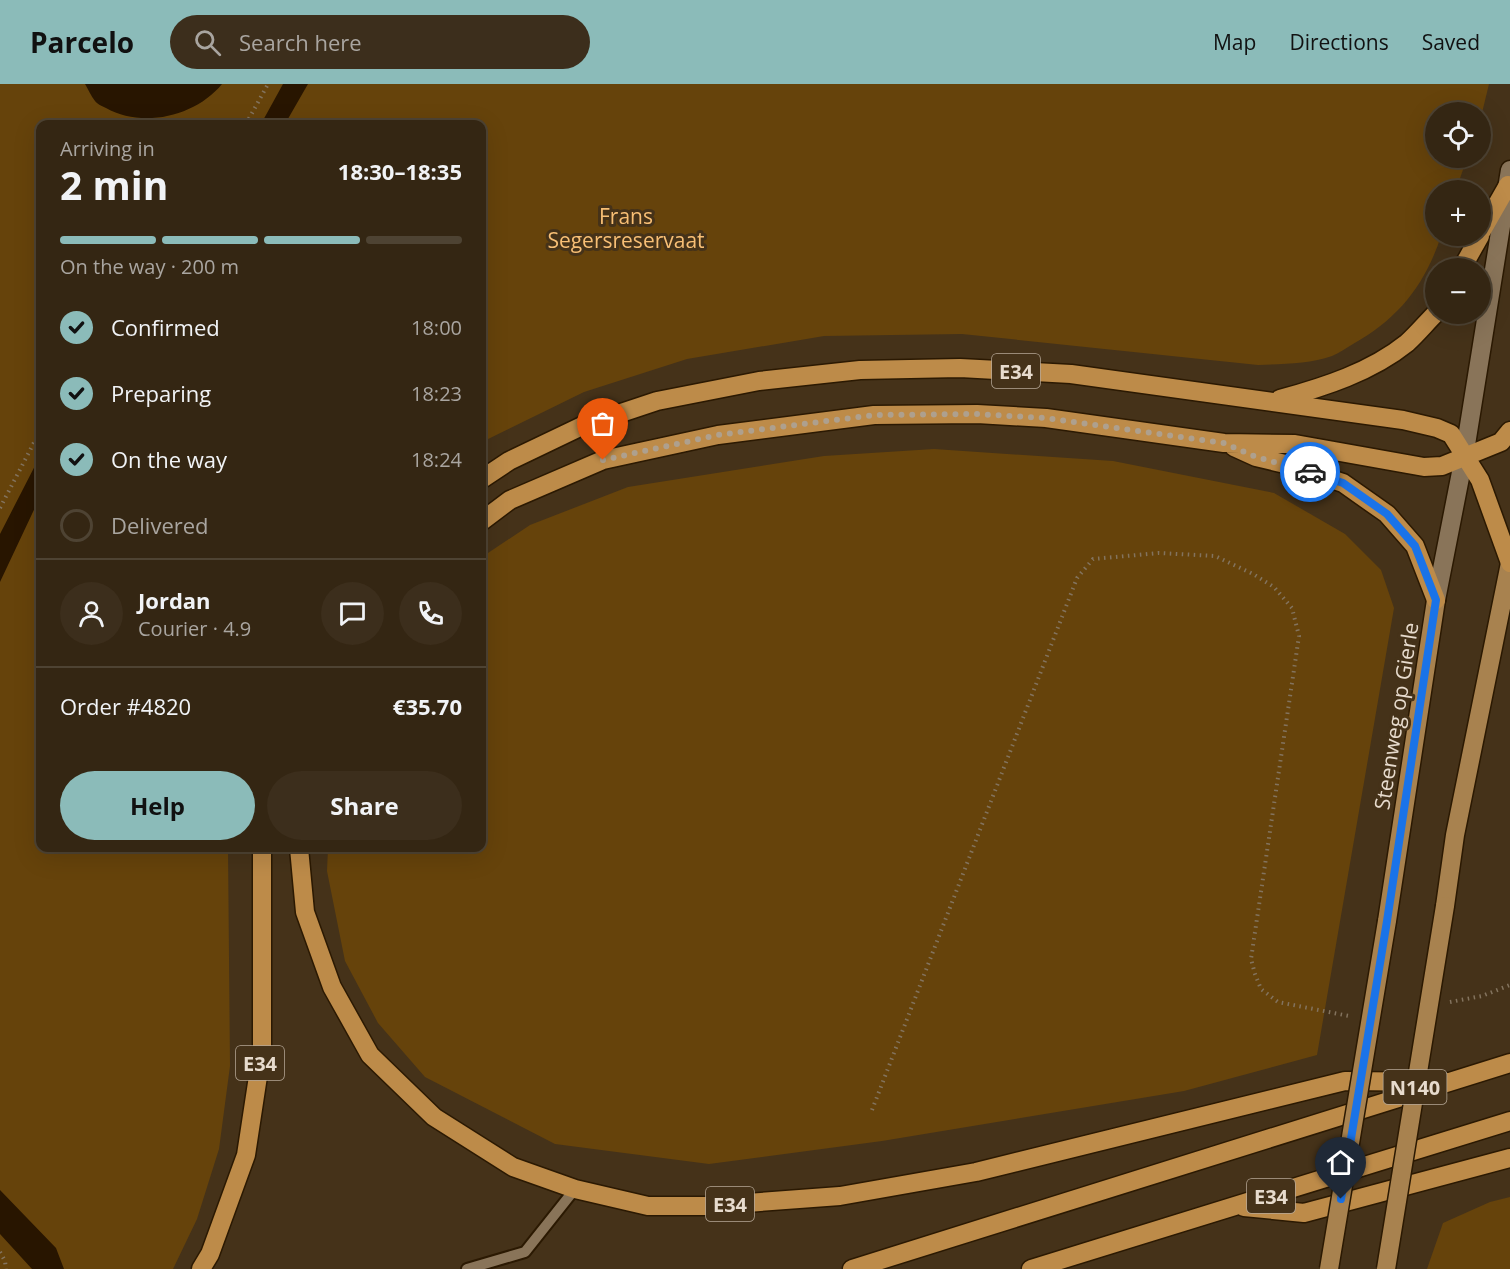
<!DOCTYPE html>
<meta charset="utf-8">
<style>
:root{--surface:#342613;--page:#3c2e1c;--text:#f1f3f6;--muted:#a9a5a0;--line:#4e4333;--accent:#8bbbb9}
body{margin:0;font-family:"Open Sans",sans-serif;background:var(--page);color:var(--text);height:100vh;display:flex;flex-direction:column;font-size:22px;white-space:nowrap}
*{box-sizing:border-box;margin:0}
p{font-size:20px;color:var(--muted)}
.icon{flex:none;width:33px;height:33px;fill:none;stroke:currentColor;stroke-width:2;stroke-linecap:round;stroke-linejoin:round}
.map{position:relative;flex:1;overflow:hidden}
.panel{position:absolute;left:36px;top:36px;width:450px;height:732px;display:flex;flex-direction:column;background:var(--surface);border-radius:12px;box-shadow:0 6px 24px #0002,0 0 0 2px var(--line)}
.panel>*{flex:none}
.buttons{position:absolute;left:1425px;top:18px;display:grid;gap:12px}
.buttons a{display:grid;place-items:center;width:66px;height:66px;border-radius:50%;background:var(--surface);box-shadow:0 6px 24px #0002,0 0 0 2px var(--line);font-size:30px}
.pin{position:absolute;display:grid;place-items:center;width:51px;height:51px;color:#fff;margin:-62px -26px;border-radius:50% 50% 50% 0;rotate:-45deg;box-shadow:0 0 6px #0007}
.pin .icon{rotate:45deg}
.courier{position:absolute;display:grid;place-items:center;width:60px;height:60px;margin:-30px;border:4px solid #1a73e8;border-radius:50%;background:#fff;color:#222;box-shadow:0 2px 8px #0007}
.overview em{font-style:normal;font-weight:700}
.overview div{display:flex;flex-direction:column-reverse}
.overview{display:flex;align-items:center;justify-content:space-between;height:102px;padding:0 24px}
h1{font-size:39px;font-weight:700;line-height:45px}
.bar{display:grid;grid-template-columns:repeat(4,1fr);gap:9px 6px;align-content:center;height:72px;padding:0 24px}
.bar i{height:8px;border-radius:4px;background:var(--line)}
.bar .on{background:var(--accent)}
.bar p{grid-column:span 4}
.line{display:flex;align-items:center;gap:15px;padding:0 24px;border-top:2px solid var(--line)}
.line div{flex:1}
.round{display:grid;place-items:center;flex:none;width:63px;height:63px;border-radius:32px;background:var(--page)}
ol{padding:0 24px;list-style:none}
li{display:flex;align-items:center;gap:18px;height:66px}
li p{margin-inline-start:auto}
li .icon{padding:6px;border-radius:50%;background:var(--accent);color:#111;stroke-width:4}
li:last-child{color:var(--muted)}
li i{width:33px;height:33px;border:3px solid var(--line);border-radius:50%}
.cta{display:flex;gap:12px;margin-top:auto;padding:12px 24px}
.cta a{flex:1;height:69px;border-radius:36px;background:var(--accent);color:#111;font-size:24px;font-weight:700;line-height:69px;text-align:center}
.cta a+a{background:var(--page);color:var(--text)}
header{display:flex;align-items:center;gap:36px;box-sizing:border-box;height:84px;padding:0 30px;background:var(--accent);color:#111}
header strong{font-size:28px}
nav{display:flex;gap:33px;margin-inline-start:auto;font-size:21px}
.search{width:420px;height:54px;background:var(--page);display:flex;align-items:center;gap:15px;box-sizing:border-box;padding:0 21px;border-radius:33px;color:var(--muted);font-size:22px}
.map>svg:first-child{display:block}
.green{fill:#66430b}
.water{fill:#281500}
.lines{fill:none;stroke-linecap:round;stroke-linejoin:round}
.lane-casing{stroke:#2b1902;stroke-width:14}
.secondary-casing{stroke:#2b1902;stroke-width:21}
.primary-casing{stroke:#2b1902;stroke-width:21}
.highway-casing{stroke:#2b1902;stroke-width:21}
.path{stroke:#83735e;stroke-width:4;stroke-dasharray:1.5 4.5;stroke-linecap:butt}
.lane{stroke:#897459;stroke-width:10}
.secondary{stroke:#897459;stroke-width:18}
.primary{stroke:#a8824f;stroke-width:18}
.highway{stroke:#bd8b49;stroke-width:18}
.primary-bridge-casing{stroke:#2b1902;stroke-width:21;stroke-linecap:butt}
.primary-bridge{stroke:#a8824f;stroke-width:18}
.done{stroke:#aea08e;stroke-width:6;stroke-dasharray:0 10.8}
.route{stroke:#1a73e8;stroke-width:8}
.labels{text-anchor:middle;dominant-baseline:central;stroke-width:6;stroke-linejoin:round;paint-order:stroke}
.shield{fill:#453219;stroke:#b6a897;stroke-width:1.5}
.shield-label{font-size:20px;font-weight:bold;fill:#e7dbcd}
.park-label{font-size:21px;fill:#f8bf75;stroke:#453219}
.street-label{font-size:21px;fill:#e7dbcd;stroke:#453219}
</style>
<header>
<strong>Parcelo</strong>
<div class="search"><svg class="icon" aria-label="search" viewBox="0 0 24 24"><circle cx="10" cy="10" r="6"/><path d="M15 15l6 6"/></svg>Search here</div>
<nav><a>Map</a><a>Directions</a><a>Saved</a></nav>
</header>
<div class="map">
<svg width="1510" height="1185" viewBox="0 0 1510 1185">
<rect width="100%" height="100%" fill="#453219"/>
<path class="green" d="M 0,0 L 1489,0 L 1481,33 L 1480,28 L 1436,28 L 1436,74 L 1467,74 L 1456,106 L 1436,106 L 1436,152 L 1441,152 C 1425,201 1398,235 1353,260 C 1346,264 1339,269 1332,272 C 1310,280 1282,280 1258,281 L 962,250 L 824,252 L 687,275 L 584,308 L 482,358 L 482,40 L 40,40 L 40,764 L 228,764 L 230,982 L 219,1065 L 197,1135 L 173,1185 L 0,1185 Z
M 934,365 L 1113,377 L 1274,409 L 1345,450 L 1381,486 L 1394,524 L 1317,971 L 1184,1007 L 882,1057 L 709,1080 L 555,1060 L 425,993 L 378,939 L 345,877 L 327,787 L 328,764 L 482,764 L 482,473 L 530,441 L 628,403 L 824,372 Z
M 1510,1113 L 1510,1185 L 1427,1185 L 1443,1139 L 1490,1118 Z"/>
<path class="water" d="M 85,0 L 222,0 C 196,32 143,45 106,24 C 102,22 97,20 95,17 C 91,12 88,5 85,0 Z
M 283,0 L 308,0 L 285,40 L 261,40 Z
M 40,372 L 40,413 L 0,498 L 0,450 Z
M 0,1106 L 56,1164 L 64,1185 L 32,1185 L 0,1150 Z"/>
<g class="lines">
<g class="lane-casing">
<path id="lane" d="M 467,1185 L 525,1168 L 575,1105"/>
</g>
<g class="secondary-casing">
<path id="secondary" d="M 1436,516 L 1464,373 L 1510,86"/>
</g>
<g class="primary-casing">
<path id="primary" d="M 1445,822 L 1455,751 L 1510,479
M 1387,837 L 1436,516"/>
</g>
<g class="highway-casing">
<path id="highway" d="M 1480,150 L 1508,101
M 1462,184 L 1480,152
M 1280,315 C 1324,303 1371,288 1407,259 C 1417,250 1426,239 1436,229
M 1234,363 L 1256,373 L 1285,380 L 1343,399 L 1387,430 L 1415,462 L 1436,516
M 482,395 L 509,377 L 582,342 L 657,317 L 759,297 L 860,286 L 960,284 L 1071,290 L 1403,336 L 1437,344 L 1451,350 L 1480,396 L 1510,479
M 482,437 L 510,416 L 603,376 L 718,351 L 874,331 L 977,330 L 1046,334 L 1224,359 L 1295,360 L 1424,383 L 1442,382 L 1501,358 L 1510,347
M 299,764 L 305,828 L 332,903 L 370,971 L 434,1033 L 513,1083 L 575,1105 L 648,1122 L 706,1122 L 840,1112 L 976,1088 L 1345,997 L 1447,998
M 1244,1123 L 1304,1129 L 1510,1074
M 201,1185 L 210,1170 L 246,1071 L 262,966 L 262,764
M 852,1185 L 1510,979
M 1031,1185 L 1510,1037"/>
</g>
<path class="path" d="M 246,40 L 268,0
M 0,424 L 40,347
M 1450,918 L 1482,912 L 1510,901
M 872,1026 L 1077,494 L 1093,475 L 1159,469 L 1215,472 L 1253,490 L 1274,503 L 1292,524 L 1299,552 L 1251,875 L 1255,890 L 1261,905 L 1278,918 L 1349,932
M 0,1168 L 5,1177 L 6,1185"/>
<use href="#lane" class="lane"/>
<use href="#secondary" class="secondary"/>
<use href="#primary" class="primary"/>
<use href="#highway" class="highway"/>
<g class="primary-bridge-casing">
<path id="primary-bridge" d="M 1329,1185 L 1387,837
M 1386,1185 L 1445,822"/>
</g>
<use href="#primary-bridge" class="primary-bridge"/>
</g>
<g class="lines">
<path class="done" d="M 603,376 L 718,351 L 874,331 L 977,330 L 1046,334 L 1224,359 L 1256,373 L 1310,388"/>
<path class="route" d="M 1310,388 L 1343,399 L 1387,430 L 1415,462 L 1436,516 L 1387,837 L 1341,1115"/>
</g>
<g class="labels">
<g class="shield">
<rect x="992" y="270" width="48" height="34" rx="4.5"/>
<rect x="236" y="962" width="48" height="34" rx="4.5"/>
<rect x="1383.5" y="986" width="63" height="34" rx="4.5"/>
<rect x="1247" y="1095" width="48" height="34" rx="4.5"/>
<rect x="706" y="1103" width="48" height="34" rx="4.5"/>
</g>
<g class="shield-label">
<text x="1016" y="287">E34</text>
<text x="260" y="979">E34</text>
<text x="1415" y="1003">N140</text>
<text x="1271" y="1112">E34</text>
<text x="730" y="1120">E34</text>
</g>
<g class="park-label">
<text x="626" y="132">Frans<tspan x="626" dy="24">Segersreservaat</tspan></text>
</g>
<g class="street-label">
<text transform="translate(1396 632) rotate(-81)">Steenweg op Gierle</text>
</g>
</g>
</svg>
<div class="buttons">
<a><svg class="icon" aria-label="locate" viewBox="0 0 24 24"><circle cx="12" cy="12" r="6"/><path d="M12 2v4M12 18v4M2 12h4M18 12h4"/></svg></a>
<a>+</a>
<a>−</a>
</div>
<div class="pin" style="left:603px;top:376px;background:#ea580c"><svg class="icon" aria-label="bag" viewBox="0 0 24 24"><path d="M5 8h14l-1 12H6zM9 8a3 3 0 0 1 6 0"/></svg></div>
<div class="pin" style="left:1341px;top:1115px;background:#1f2937"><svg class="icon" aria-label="home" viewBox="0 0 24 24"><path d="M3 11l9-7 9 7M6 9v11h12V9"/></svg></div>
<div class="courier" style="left:1310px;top:388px"><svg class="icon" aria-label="car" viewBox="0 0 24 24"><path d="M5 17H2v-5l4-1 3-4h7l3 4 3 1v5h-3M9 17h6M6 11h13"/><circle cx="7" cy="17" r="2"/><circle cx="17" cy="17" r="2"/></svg></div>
<section class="panel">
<div class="overview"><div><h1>2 min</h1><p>Arriving in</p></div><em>18:30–18:35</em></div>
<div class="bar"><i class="on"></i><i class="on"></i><i class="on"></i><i></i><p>On the way · 200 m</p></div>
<ol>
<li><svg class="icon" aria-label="check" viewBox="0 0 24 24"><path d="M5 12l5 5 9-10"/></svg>Confirmed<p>18:00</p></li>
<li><svg class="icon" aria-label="check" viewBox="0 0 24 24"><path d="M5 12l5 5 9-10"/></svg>Preparing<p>18:23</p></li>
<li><svg class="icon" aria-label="check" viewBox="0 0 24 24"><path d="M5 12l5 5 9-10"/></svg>On the way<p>18:24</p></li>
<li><i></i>Delivered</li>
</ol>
<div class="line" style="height:108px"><a class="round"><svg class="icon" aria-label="person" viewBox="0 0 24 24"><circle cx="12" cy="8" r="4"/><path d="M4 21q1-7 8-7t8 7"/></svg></a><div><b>Jordan</b><p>Courier · 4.9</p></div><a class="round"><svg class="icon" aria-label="chat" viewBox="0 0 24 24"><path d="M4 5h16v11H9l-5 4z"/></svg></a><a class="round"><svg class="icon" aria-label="phone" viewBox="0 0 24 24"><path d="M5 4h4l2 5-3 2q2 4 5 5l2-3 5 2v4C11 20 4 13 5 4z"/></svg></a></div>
<div class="line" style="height:78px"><div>Order #4820</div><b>€35.70</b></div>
<div class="cta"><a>Help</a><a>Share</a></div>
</section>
</div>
